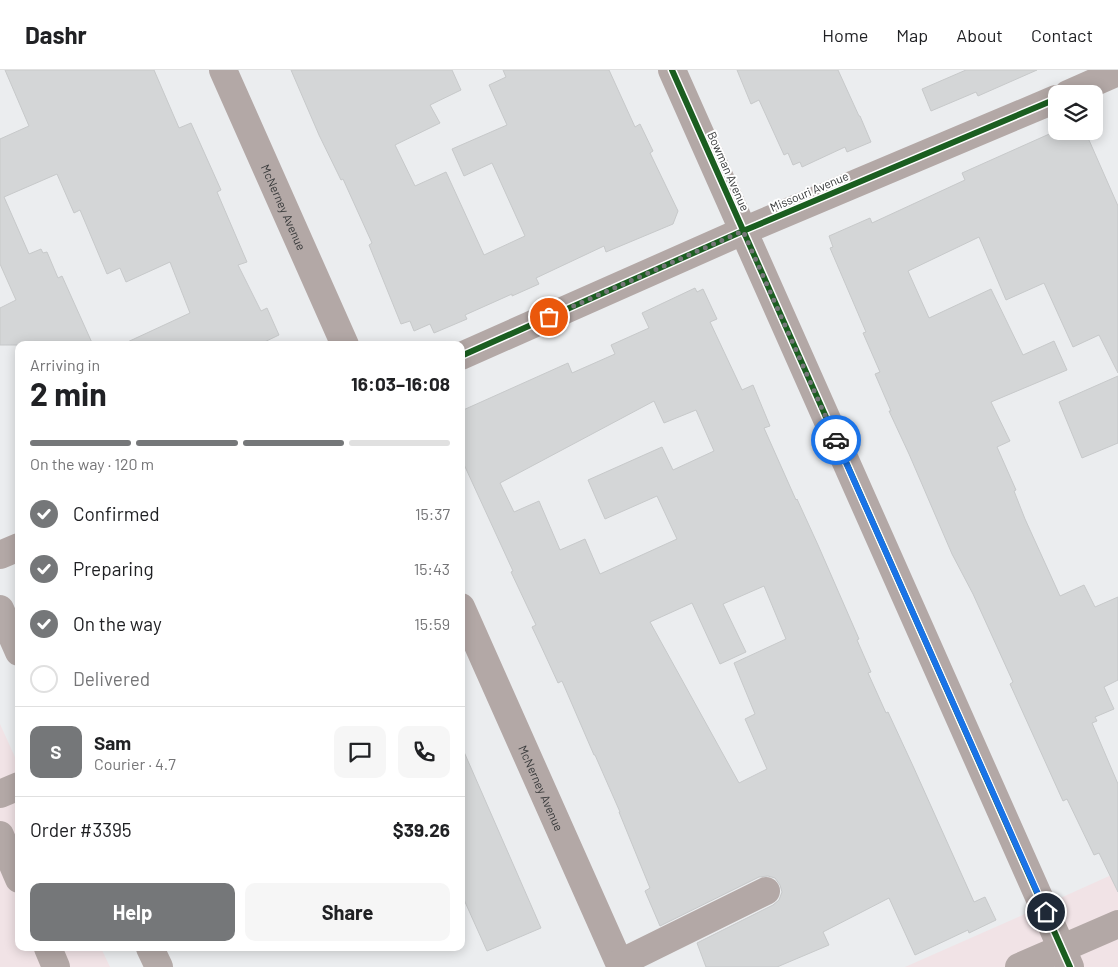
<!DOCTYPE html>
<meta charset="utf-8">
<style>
:root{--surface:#fff;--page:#f6f6f6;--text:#202124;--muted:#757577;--line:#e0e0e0;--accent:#757779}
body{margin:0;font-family:Barlow,sans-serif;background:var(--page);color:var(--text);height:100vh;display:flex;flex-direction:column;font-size:19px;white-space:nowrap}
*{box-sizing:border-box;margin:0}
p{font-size:16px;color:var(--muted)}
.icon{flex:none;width:28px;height:28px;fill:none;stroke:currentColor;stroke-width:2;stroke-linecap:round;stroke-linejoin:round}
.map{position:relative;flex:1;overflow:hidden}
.details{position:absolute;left:15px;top:271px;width:450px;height:610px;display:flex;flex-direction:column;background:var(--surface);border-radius:10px;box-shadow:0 2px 12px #0003}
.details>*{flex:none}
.controls{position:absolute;left:1048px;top:15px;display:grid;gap:10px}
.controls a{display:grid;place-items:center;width:55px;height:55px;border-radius:10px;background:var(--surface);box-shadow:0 2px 12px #0003;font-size:25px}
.pin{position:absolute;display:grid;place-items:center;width:42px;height:42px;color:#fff;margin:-21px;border:2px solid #fff;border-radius:50%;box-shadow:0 1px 5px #0007}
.courier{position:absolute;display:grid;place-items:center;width:50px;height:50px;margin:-25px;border:4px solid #1a73e8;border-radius:50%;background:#fff;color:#222;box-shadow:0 1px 6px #0007}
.head em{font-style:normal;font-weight:700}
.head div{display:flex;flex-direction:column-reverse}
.head{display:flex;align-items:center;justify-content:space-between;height:85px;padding:0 15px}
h1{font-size:32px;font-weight:700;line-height:38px}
.bar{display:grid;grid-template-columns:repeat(4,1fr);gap:8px 5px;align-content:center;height:60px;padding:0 15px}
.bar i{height:6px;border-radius:4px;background:var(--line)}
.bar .selected{background:var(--accent)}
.bar p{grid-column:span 4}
.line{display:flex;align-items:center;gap:12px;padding:0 15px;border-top:1px solid var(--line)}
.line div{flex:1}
.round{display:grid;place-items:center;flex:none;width:52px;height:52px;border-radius:10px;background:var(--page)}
ol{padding:0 15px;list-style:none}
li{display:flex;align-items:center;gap:15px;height:55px}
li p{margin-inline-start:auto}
li .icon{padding:5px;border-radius:50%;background:var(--accent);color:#fff;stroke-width:4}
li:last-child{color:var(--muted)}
li i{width:28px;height:28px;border:2px solid var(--line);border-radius:50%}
.primary-button{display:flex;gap:10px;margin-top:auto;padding:10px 15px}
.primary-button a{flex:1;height:58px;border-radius:10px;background:var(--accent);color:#fff;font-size:20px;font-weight:700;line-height:58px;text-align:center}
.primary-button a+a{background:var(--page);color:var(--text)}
header{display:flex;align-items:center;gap:30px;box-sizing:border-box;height:70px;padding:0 25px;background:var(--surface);border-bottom:1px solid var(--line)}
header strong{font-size:24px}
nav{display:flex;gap:28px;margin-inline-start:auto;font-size:18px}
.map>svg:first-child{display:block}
.commercial{fill:#f1e3e6}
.building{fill:#d4d6d7;stroke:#c7c9ca;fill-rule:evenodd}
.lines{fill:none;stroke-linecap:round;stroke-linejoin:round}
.minor{stroke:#b3a8a6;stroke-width:28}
.major{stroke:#b4aaa8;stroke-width:28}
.cycleway-casing{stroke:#fff;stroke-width:9}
.cycleway{stroke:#1b5e20;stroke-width:6}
.done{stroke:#757779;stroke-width:5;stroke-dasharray:0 9}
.route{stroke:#1a73e8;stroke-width:6}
.labels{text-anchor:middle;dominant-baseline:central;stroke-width:4;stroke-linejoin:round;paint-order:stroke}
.street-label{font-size:12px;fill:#363839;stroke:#fff}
</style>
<header>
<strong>Dashr</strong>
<nav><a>Home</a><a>Map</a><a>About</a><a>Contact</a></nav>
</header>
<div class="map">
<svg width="1118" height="897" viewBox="0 0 1118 897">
<rect width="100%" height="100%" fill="#ebedef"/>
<path class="commercial" d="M 0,654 L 19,696 L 19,878 L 101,878 L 110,897 L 0,897 Z
M 1118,802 L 1118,897 L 905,897 L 1016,848 Z"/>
<path class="building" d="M 5,0 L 154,0 L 179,58 L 191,53 L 221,120 L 217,122 L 247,192 L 238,195 L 261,241 L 267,238 L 279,265 L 258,275 L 121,275 L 190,243 L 170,192 L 126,212 L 120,198 L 107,204 L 80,140 L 74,143 L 57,104 L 4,127 L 29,184 L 41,179 L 43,183 L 47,182 L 58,208 L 62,206 L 93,275 L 0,275 L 0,238 L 16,230 L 0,194 L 0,69 L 29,56 Z
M 291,0 L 452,0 L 461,20 L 430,35 L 440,53 L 395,75 L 415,116 L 446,102 L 484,185 L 525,166 L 492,93 L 464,106 L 452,79 L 507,55 L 489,15 L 506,7 L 503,0 L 609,0 L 635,57 L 640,54 L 653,81 L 650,83 L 678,141 L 673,154 L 606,182 L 604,176 L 536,208 L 539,214 L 512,226 L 512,224 L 465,245 L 467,249 L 434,263 L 430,254 L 414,261 L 410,251 L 401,254 L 369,175 L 372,173 L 343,109 L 341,110 L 319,65 Z
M 737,0 L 838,0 L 859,46 L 860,46 L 871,72 L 847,82 L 845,77 L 802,97 L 800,92 L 793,95 L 788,83 L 784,85 L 759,30 L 751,34 Z
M 966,0 L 1037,0 L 978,26 L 976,22 L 931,41 L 922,19 Z
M 1056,61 L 1085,61 L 1118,136 L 1118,303 L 1099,265 L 1073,277 L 1044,213 L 1006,230 L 979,167 L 908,201 L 929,248 L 991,219 L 1023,285 L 1054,271 L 1067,300 L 991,332 L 1010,371 L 997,377 L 1016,420 L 1014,421 L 1025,449 L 1060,526 L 1084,515 L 1095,537 L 1118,527 L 1118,610 L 1104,617 L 1114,639 L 1095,647 L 1097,651 L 1092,653 L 1118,714 L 1118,822 L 1099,783 L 1094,785 L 1067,729 L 1063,731 L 1058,720 L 1010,614 L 1013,612 L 973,524 L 952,484 L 909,384 L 889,341 L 891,341 L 875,304 L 880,302 L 863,263 L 866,262 L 830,178 L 833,177 L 829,166 L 870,148 L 872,153 L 965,110 L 962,103 Z
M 695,218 L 697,222 L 703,219 L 717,249 L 710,252 L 742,320 L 753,315 L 770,356 L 764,358 L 796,430 L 797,429 L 818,475 L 859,569 L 857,570 L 871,602 L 868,603 L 886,643 L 888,642 L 913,696 L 974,832 L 985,827 L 996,850 L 969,863 L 968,860 L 915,885 L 889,828 L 823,862 L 829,875 L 777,897 L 706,897 L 697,873 L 773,835 L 779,830 L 782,822 L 780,815 L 775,808 L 768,806 L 759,807 L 660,856 L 645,821 L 650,818 L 619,742 L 620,742 L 595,685 L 594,685 L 562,611 L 558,613 L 541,576 L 532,557 L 536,555 L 511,502 L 513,501 L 461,388 L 461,341 L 568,293 L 572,303 L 615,284 L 611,275 L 649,258 L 642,243 ZM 654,331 L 664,353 L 696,340 L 714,381 L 673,400 L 662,377 L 588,410 L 605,449 L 657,426 L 677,469 L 600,504 L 585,469 L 560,480 L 539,431 L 514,442 L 500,413 ZM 764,516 L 786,569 L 734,593 L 755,644 L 745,649 L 767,699 L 739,713 L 650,552 L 692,533 L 720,594 L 746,582 L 723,534 Z
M 1118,306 L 1118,373 L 1082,388 L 1059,332 Z
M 461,675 L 541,858 L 487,881 L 461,823 Z"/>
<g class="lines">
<g class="minor">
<path id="s1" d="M 223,0 L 345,275"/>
<path d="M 672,0 L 1070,897"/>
<path d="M 1068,24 L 1118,2"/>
<path d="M 461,286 L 743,161 L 1056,29"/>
<path d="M 0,485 L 19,477"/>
<path id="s2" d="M 461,537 L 621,897"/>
<path d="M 0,724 L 19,716"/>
<path d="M 0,765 L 19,809"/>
<path d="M 48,878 L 56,897"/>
<path d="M 620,893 L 766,821"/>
<path d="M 1019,897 L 1118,854"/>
</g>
<path class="major" d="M 0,539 L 19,582
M 150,878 L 159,897"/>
<g class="cycleway-casing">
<path id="cycleway" d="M 672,0 L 1070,897
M 461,286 L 743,161 L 1056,29"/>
</g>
<use href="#cycleway" class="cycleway"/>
</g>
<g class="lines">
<path class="done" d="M 549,247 L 743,161 L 836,370"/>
<path class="route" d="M 836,370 L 1046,842"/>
</g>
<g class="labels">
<g class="street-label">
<text transform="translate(729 101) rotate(66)">Bowman Avenue</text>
<text transform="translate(809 121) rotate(-23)">Missouri Avenue</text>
<text stroke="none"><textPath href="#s1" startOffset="150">McNerney Avenue</textPath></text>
<text stroke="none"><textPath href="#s2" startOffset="198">McNerney Avenue</textPath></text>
</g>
</g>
</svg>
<div class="controls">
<a><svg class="icon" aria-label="layers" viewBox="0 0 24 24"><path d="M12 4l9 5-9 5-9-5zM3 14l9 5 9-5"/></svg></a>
</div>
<div class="pin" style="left:549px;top:247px;background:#ea580c"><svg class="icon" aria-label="bag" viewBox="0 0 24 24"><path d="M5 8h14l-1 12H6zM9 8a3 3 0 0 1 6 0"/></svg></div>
<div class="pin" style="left:1046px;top:842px;background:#1f2937"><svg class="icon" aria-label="home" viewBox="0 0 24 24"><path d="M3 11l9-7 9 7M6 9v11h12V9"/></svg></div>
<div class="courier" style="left:836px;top:370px"><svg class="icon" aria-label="car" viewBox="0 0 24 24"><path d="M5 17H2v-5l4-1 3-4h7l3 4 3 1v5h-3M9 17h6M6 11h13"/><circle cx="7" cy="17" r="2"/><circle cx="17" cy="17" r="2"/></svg></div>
<section class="details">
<div class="head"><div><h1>2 min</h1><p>Arriving in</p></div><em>16:03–16:08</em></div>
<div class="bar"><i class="selected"></i><i class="selected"></i><i class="selected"></i><i></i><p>On the way · 120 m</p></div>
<ol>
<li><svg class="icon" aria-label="check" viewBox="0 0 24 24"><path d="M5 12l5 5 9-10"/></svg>Confirmed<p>15:37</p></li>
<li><svg class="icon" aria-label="check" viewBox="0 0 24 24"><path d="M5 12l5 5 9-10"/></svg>Preparing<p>15:43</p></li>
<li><svg class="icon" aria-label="check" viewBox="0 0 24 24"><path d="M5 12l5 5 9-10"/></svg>On the way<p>15:59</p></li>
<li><i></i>Delivered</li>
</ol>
<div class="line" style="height:90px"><b class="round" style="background:var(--accent);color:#fff">S</b><div><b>Sam</b><p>Courier · 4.7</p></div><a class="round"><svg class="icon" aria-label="chat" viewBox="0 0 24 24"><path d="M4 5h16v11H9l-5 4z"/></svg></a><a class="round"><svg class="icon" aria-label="phone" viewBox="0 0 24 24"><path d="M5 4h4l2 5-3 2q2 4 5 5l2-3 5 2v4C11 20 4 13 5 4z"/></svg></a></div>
<div class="line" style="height:65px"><div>Order #3395</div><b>$39.26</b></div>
<div class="primary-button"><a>Help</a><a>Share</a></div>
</section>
</div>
